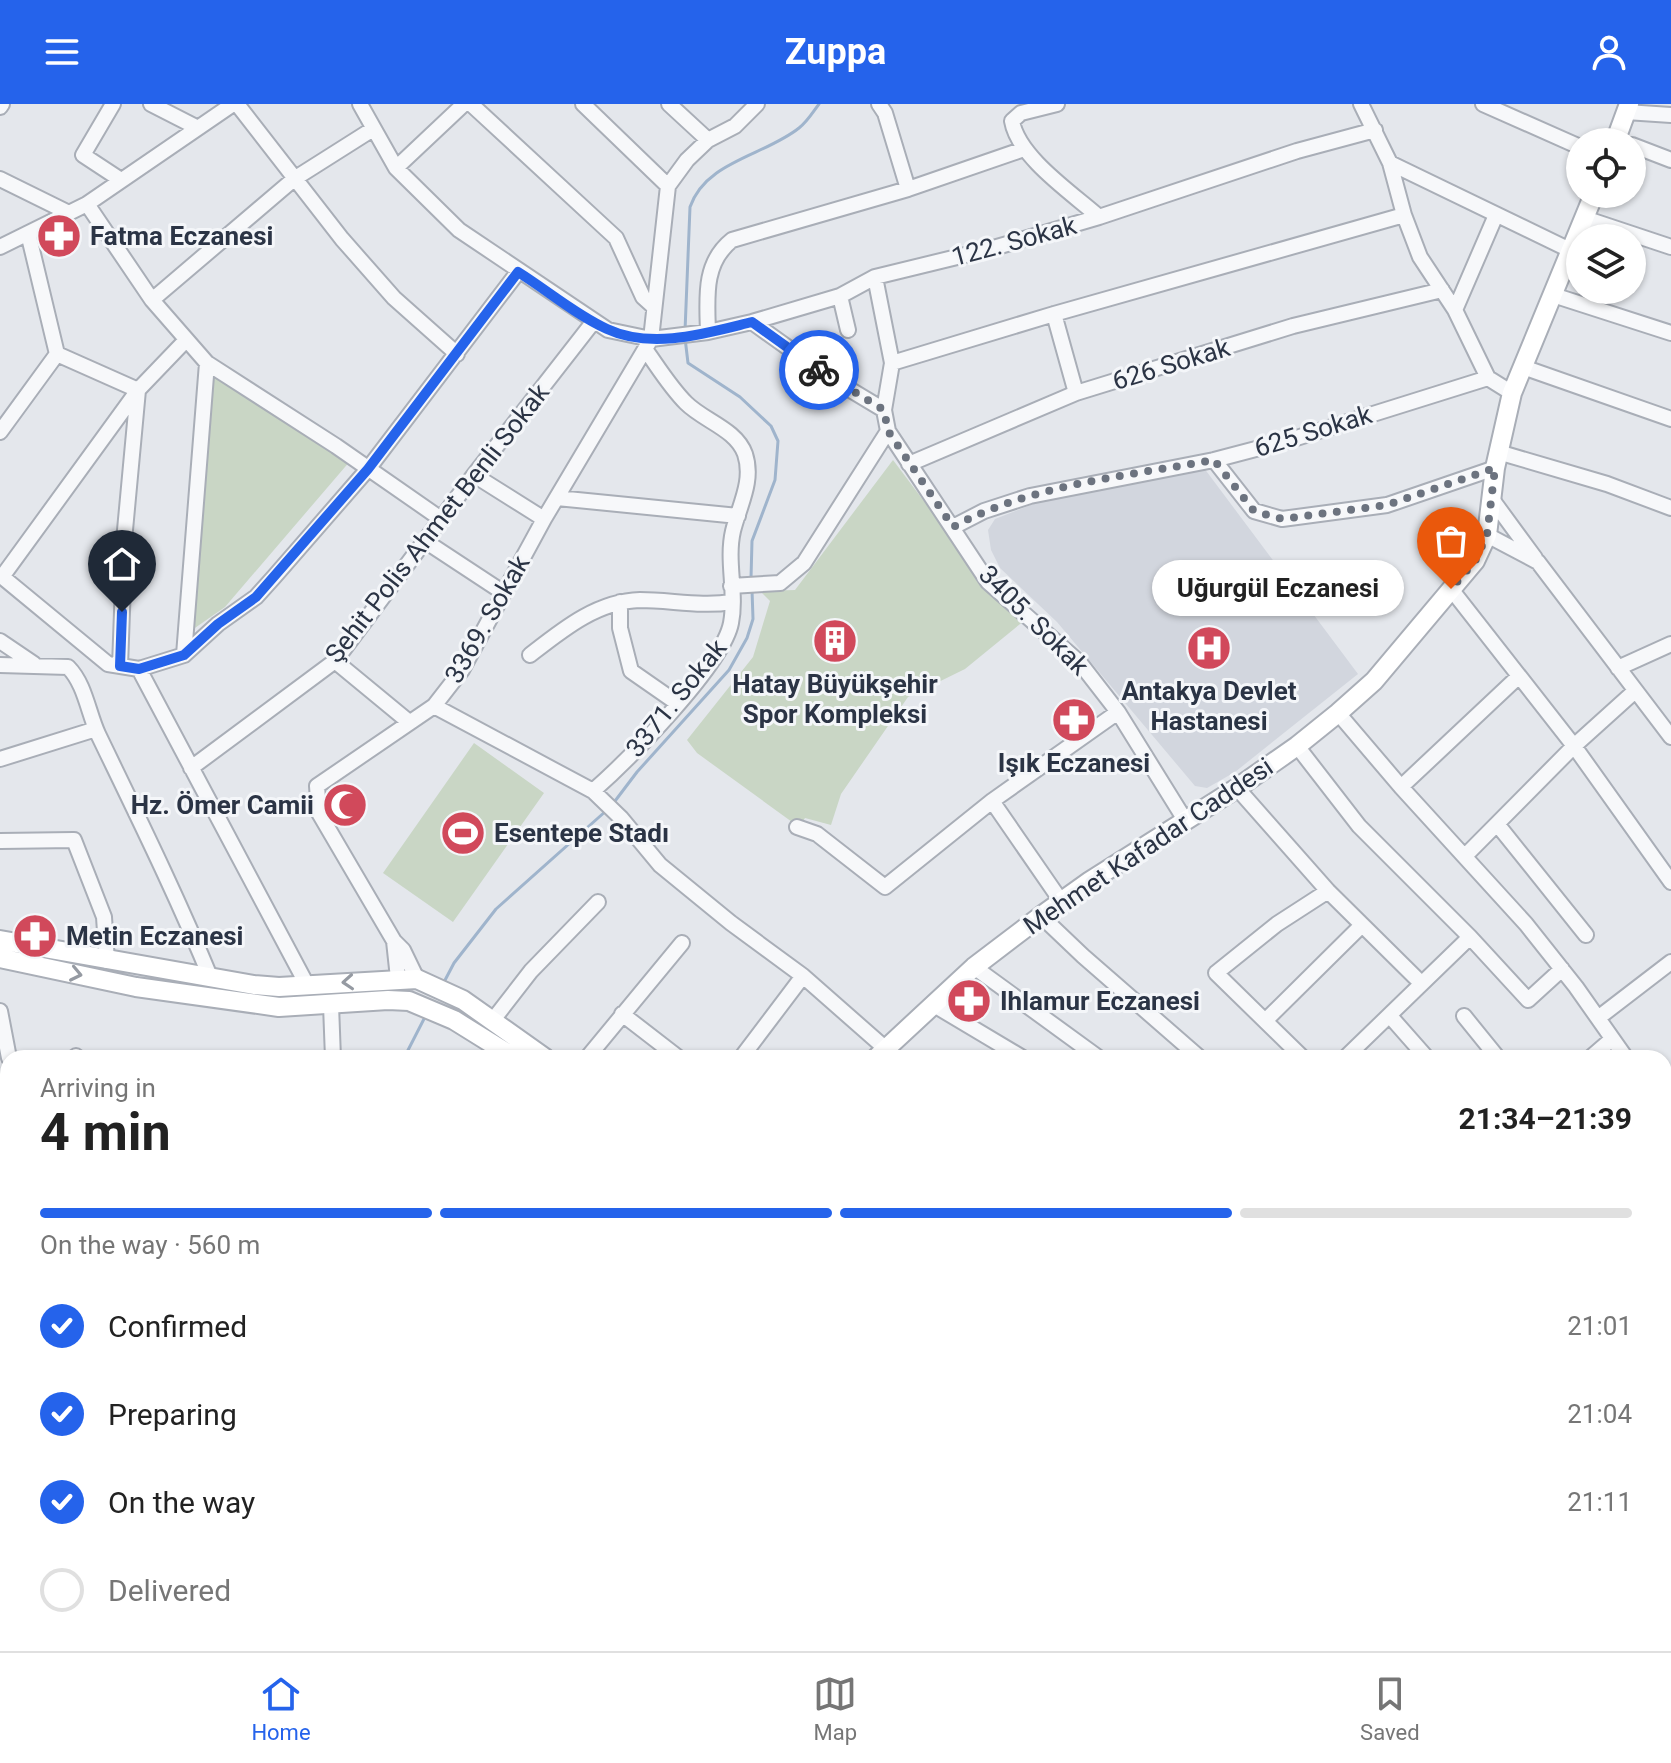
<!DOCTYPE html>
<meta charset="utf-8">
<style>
:root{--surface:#fff;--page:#f6f6f6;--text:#222;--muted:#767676;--line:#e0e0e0;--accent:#2563eb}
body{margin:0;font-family:Roboto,sans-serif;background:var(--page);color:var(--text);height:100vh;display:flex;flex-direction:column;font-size:30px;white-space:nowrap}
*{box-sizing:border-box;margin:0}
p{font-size:26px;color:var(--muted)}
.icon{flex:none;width:44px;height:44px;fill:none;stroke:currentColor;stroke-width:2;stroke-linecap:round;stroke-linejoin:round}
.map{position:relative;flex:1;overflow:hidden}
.sheet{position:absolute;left:0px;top:946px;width:1672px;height:602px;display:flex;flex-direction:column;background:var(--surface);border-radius:24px 24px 0 0;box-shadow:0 2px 6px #0004}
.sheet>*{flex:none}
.buttons{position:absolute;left:1566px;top:24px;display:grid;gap:16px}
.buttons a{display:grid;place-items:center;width:80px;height:80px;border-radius:50%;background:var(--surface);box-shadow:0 2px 6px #0004;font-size:40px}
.pin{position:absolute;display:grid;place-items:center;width:68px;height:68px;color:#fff;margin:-82px -34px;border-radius:50% 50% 50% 0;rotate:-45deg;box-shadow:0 0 8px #0007}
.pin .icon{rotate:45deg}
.courier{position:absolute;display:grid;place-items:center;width:80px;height:80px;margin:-40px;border:6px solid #2563eb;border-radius:50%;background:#fff;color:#222;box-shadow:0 2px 10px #0007}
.bubble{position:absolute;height:56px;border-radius:28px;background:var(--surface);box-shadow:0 2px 6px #0004;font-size:26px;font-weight:700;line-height:56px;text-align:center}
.summary em{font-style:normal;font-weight:700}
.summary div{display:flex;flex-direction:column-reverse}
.summary{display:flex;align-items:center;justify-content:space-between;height:136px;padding:0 40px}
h1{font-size:52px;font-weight:700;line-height:60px}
.bar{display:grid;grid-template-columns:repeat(4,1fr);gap:12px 8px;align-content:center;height:96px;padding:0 40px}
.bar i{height:10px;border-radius:6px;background:var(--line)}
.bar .on{background:var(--accent)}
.bar p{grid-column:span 4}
ol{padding:0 40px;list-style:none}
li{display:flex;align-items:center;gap:24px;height:88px}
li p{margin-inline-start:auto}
li .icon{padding:8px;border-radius:50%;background:var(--accent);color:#fff;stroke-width:4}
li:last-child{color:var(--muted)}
li i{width:44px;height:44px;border:4px solid var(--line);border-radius:50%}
header{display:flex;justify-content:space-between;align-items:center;height:104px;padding:0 40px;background:var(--accent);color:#fff;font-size:36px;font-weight:700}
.menu{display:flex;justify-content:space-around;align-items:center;height:112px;border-top:2px solid var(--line);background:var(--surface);font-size:22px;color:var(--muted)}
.menu a{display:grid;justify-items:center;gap:4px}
.menu .on{color:var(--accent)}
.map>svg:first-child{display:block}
.built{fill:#d2d6de}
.green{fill:#c9d6c5}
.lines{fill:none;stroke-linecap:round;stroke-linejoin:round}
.stream{stroke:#9fb4cc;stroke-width:3}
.street-casing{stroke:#a9aeb7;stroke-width:18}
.secondary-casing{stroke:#a9aeb7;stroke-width:22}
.street{stroke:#f7f8fa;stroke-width:14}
.secondary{stroke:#fff;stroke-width:18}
.oneway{stroke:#959aa2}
.done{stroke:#6c737f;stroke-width:8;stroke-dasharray:0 14.4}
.route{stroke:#2563eb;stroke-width:10}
.labels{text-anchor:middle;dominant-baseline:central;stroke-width:6;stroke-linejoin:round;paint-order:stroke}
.poi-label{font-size:26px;font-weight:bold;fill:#2b3445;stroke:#f4f6f9;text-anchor:start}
.street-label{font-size:26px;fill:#2b3445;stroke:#f4f6f9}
</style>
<header><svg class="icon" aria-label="menu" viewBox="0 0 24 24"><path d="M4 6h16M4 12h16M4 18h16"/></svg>Zuppa<svg class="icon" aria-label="person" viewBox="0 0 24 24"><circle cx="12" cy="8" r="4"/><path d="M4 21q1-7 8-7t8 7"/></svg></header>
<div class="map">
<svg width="1671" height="1547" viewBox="0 0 1671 1547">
<rect width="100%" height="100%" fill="#e4e7ec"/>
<path class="built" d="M 1201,360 L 1358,570 L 1235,668 L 1207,684 L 1195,682 L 1057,518 L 1000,464 L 991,446 L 988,426 L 995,415 L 1094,376 Z"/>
<path class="green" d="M 211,268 L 351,356 L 225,503 L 192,526 Z
M 893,356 L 987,481 L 1025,516 L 965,565 L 908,593 L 841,690 L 831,721 L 805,714 L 799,723 L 697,649 L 687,636 L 753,553 L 770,497 L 760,487 L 795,486 Z
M 474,639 L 544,689 L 453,818 L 383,769 Z
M 1207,1540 L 1503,1540 L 1512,1546 L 1201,1547 Z"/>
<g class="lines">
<path class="stream" d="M 685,227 L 690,103 C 706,57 764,52 799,24 C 807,18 813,8 819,0
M 685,234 L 688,259 L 740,293 L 771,322 L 778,337 L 775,376 L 752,437 L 751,474
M 612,701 L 637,668 L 729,566 L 747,534 L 753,515 L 752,486
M 443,880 L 454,859 L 496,805 L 607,706
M 404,954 L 426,911
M 0,1263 L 8,1271
M 0,1344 L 8,1334"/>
<g class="street-casing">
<path id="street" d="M 113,0 L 83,51 L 121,76
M 151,0 L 198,24
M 237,0 L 342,135 L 394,194 L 457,250
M 360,0 L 396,64 L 459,126 L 608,226 L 651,235 L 708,228 L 752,218 L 840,192 L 875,173 L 990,145 L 1099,113 L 1297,47 L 1375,26
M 471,0 L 616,134 L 643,193 L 653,202
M 583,0 L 668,82
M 669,0 L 708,36
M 879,0 L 885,9 L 908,85
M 1057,0 L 1021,9 L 1012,17 C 1018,53 1072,89 1099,113
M 1361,0 L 1390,59 L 1572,147
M 1483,0 L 1580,43
M 0,3 L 2,0
M 1626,8 L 1671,11
M 1632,41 L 1671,56
M 1390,59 L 1404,111 L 1420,153 L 1455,206 L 1488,274 L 1512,289
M 396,64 L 464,0
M 0,75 L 69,109
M 87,100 L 152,196 L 207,259 L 336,342 L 441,415
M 1584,114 L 1671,143
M 28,129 L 57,250 L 138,286 L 125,426 L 120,562
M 0,143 L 87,100 L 233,0
M 875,173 L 892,259 L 884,306 L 888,327 L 988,478 L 1080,559 L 1118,608 L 1185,716
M 1553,191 L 1671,229
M 840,192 L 848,226
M 152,196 L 294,75 L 373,25
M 1455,206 L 1496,111
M 1054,210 L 1076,289
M 752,218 L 829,273 L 884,306
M 708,228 C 707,194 703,159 732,136 L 908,85 L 1024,45
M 892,259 L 1054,210 L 1404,111
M 1523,263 L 1671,315
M 0,328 L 57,250
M 1498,348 L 1607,380 L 1671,404
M 1214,356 L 1254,407 L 1282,415 L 1387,401 L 1495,364
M 909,360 L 1076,289 L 1293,222 L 1442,186
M 474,371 L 544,415
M 557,394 L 738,412
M 1491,394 L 1535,454
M 953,423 L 984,407 L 1030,392 L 1214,356 L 1290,336 L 1488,274
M 1487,431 L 1538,458 L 1671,633
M 425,437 L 504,489
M 0,471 L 108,560 L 139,565 L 184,551 L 218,520 L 256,493 L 274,473 L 368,365 L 518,168
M 2,473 L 138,286 L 186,236
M 731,482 L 780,479 L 804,459 L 888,327
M 1451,485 L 1574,642 L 1671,778
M 620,498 L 620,524 L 631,567 L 677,599
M 0,537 L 34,560
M 184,551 L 207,259
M 530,551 C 562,526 597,497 640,496 C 671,496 701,503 732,498
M 335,557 L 409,618
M 0,561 L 68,563 C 85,580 88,608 98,630 C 137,711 177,792 211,875
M 1618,564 L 1671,540
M 139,565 L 307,881
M 434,602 L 593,687 L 621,714 L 660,761 L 731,819 L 803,872 L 886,945
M 1338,609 L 1401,683 L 1526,820 L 1576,883 L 1626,954
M 1297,642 L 1359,722 L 1470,833 L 1528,896 L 1562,865
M 0,655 L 96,625
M 191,664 L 335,557 L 474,371 L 594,217
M 1401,683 L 1518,573
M 1237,684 L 1328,787 L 1421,879
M 593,687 C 627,657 723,561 731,519 C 737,489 726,457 733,427 C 739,402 754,377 745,350 C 736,325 704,317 686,299 C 670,283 658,263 645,245
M 992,697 L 1061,797
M 1497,720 L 1586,831
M 797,723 L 817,730 L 885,783 L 992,697 L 1118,608
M 0,737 L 74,736 L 104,813 L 107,857
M 1465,752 L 1574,642 L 1635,587
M 1041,812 L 1083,852 L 1200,954
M 394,837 L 398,874
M 974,863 L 1099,954
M 417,875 L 403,846 L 394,837 L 319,709 L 317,682 L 434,602 L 462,566 L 544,415 L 651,235 L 668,82 L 687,56 L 708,36 L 735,22 L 757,0
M 331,901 L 333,954
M 934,901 L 1023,954
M 0,907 L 9,954
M 622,910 L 679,954
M 1390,912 L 1427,954
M 1464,912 L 1498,954
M 1598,914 L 1671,858
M 493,916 L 531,867 L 598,798
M 1266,916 L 1362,821
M 76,952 L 76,954
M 587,954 L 682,839
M 741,954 L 803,872
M 1303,954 L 1216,869 L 1277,820 L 1328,787
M 1345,954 L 1470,833
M 1590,954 L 1612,935
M 1664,1000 L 1671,1008
M 0,1123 L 8,1130
M 1664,1156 L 1671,1165
M 0,1199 L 8,1205
M 1664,1271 L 1671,1280
M 1664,1316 L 1671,1324
M 0,1386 L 8,1371
M 1664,1390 L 1671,1385
M 1664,1511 L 1671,1506
M 0,1526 L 8,1518
M 0,1536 L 18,1547
M 147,1540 L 156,1547
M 750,1540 L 757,1547
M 860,1540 L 866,1547
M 1041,1540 L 1047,1547
M 1122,1540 L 1128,1547
M 1226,1540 L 1326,1547
M 409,1547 L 412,1540
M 885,1547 L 892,1540
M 1201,1547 L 1207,1540
M 1352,1547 L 1352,1540
M 1620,1547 L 1629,1540"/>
</g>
<g class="secondary-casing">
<path id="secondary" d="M 1615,38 L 1629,0
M 0,836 L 254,881 L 279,883 L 417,875 L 463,896 L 545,954
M 0,854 L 136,883 L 279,903 L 388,896 L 409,897 L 454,916 L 515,954
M 876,954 L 974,863 L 1041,812 L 1090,777 L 1237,684 L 1297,642 L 1338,609 L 1374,577 L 1475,457 L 1487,431 L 1495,364 L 1512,289 L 1594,90
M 0,1404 L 8,1408
M 426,1540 L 451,1547
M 1525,1540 L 1535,1547
M 1568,1540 L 1578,1547
M 327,1547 L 333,1540"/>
</g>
<use href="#street" class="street"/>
<use href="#secondary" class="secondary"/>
</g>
<defs><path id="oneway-chevron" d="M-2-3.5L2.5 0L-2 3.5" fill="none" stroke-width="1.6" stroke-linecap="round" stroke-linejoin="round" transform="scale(2)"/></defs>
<g class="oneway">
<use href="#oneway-chevron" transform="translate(76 870) rotate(12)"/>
<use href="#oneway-chevron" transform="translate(348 878) rotate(176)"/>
</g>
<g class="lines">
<path class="done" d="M 819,266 L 884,306 L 888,327 L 953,423 C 1032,380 1127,372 1214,356 L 1254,407 L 1282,415 L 1387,401 L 1495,364 L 1487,431 L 1475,457 L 1451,485"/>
<path class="route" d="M 122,508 L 120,562 L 139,565 L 184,551 L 218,520 L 256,493 L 368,365 L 518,168 C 547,186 576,211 607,225 C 652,246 707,229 752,218 L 819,266"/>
</g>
<defs>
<g id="pharmacy-disc" transform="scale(2.3)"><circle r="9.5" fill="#d1495b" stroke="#f4f6f9"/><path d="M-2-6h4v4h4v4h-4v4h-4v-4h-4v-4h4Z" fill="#fff"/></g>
<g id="building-disc" transform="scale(2.3)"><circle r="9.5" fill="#d1495b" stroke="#f4f6f9"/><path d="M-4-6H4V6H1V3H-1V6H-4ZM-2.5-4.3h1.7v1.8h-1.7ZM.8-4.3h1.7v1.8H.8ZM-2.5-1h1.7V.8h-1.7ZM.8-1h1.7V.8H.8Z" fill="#fff"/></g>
<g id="hospital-disc" transform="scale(2.3)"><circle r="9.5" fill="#d1495b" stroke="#f4f6f9"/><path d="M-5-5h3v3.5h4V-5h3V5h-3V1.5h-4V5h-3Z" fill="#fff"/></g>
<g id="mosque-disc" transform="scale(2.3)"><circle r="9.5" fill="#d1495b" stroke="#f4f6f9"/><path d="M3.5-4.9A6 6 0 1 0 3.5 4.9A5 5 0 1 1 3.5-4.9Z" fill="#fff"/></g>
<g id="stadium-disc" transform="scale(2.3)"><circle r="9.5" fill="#d1495b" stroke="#f4f6f9"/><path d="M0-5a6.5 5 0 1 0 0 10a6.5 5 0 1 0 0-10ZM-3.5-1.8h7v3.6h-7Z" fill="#fff"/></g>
</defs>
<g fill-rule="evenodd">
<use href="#pharmacy-disc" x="59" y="132"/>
<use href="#building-disc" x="835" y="537"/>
<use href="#hospital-disc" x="1209" y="544"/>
<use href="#pharmacy-disc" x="1074" y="616"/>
<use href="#mosque-disc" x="345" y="701"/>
<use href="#stadium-disc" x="463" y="729"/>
<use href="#pharmacy-disc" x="35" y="832"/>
<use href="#pharmacy-disc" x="969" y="897"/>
</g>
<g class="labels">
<g class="poi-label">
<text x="90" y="132">Fatma Eczanesi</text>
<text x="835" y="580" text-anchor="middle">Hatay Büyükşehir<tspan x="835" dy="30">Spor Kompleksi</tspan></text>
<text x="1209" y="587" text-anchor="middle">Antakya Devlet<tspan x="1209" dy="30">Hastanesi</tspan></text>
<text x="1074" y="659" text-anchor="middle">Işık Eczanesi</text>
<text x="314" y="701" text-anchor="end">Hz. Ömer Camii</text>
<text x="494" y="729">Esentepe Stadı</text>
<text x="66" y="832">Metin Eczanesi</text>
<text x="1000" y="897">Ihlamur Eczanesi</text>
</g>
<g class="street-label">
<text transform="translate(1014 137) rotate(-15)">122. Sokak</text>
<text transform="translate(1171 260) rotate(-17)">626 Sokak</text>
<text transform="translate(1313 327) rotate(-17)">625 Sokak</text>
<text transform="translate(437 419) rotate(-52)">Şehit Polis Ahmet Benli Sokak</text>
<text transform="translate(487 515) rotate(-60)">3369. Sokak</text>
<text transform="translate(1034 516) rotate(45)">3405. Sokak</text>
<text transform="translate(676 594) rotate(-51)">3371. Sokak</text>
<text transform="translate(1148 742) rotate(-34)">Mehmet Kafadar Caddesi</text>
</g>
</g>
</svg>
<div class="buttons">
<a><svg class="icon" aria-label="locate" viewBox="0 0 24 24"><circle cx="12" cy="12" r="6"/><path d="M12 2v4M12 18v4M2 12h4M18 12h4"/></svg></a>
<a><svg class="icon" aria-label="layers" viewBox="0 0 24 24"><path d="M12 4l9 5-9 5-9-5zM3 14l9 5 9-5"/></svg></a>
</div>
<div class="pin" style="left:1451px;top:485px;background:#ea580c"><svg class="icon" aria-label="bag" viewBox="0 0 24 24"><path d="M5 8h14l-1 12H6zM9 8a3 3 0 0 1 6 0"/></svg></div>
<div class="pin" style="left:122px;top:508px;background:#1f2937"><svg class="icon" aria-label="home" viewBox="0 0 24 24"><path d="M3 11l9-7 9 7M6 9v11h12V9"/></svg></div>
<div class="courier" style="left:819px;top:266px"><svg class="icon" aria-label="bike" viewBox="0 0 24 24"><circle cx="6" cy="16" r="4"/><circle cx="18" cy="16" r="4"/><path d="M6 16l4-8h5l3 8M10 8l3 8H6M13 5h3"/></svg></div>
<div class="bubble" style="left:1152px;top:456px;width:252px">Uğurgül Eczanesi</div>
<section class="sheet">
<div class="summary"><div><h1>4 min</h1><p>Arriving in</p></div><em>21:34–21:39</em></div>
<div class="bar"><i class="on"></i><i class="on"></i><i class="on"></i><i></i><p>On the way · 560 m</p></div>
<ol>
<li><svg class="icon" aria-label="check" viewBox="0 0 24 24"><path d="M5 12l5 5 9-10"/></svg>Confirmed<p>21:01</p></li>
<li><svg class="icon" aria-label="check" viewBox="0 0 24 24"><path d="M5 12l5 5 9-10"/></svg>Preparing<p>21:04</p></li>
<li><svg class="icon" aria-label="check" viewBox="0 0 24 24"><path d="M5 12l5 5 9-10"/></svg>On the way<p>21:11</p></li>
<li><i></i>Delivered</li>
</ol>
</section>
</div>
<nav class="menu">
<a class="on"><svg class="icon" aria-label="home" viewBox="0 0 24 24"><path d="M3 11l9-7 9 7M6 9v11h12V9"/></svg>Home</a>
<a><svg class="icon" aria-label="map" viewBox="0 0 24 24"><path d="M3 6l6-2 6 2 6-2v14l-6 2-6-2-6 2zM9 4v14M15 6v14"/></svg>Map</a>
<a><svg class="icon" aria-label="saved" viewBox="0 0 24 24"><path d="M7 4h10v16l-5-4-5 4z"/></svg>Saved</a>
</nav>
